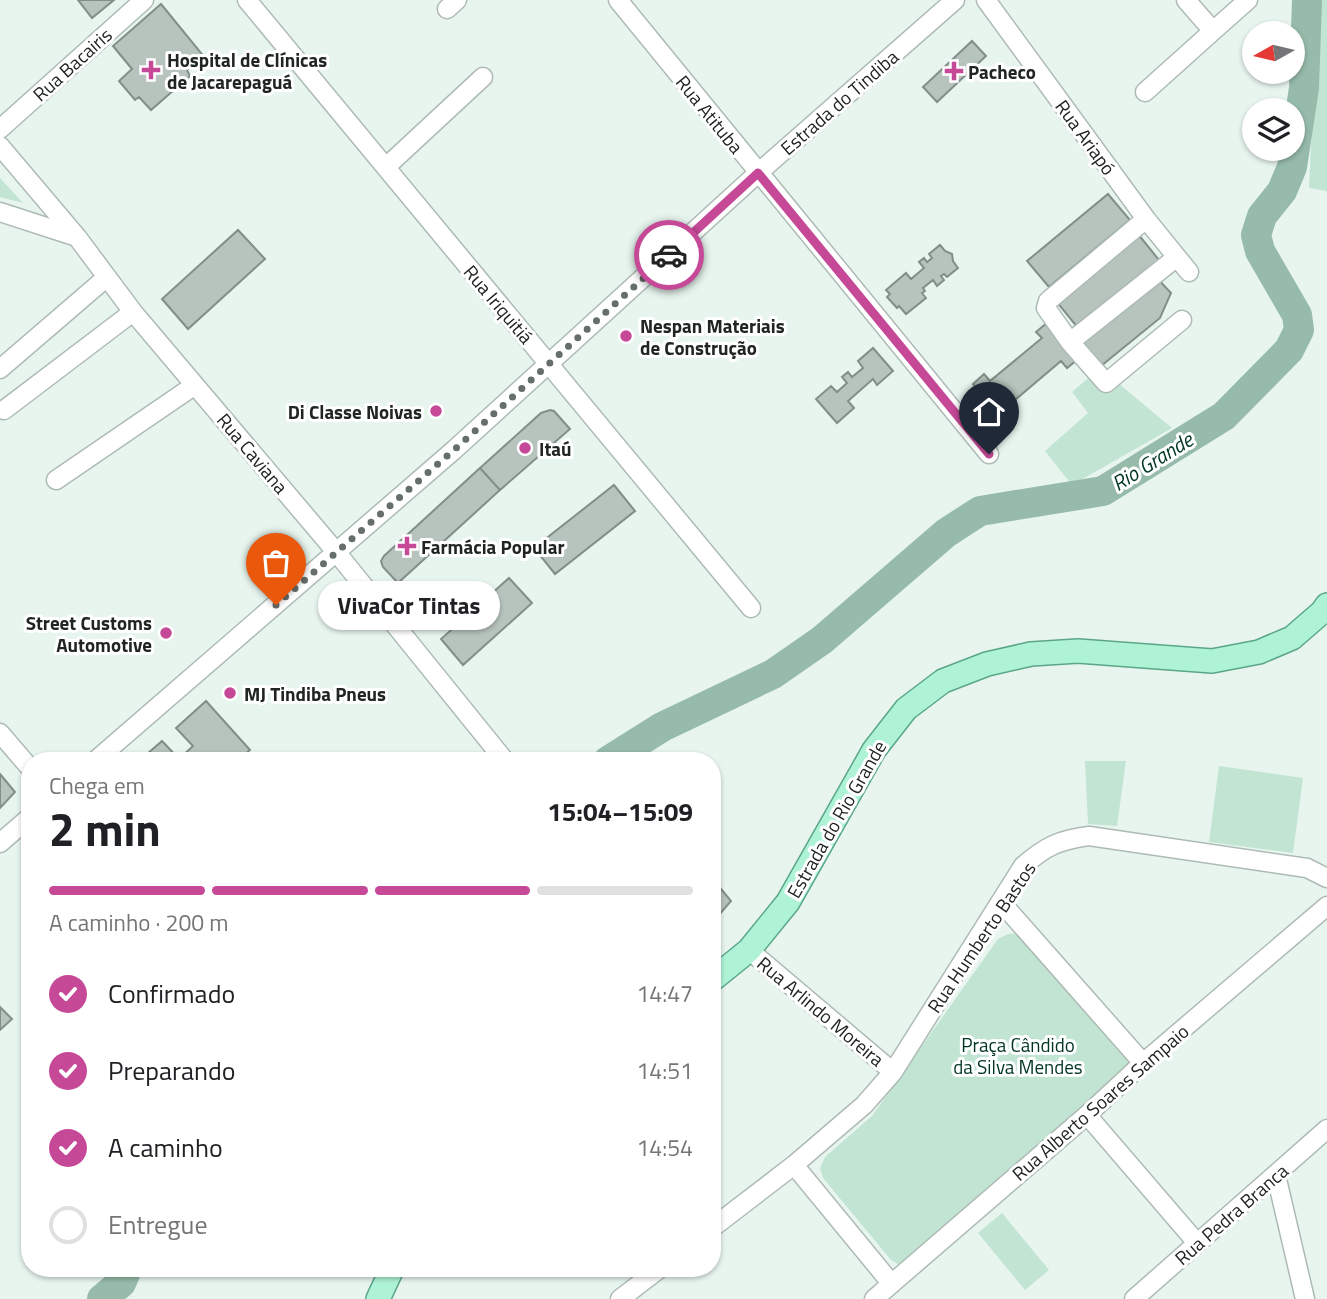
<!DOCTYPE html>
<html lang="pt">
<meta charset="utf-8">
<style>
:root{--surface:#fff;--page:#f2f2f2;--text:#202124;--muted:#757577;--line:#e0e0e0;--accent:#c64998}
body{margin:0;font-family:"Titillium Web",sans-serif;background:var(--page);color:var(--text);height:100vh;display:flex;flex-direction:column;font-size:26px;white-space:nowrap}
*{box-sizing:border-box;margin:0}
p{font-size:23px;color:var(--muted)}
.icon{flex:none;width:38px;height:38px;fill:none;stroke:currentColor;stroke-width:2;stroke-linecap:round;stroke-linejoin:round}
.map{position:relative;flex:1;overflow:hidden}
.side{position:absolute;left:21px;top:752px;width:700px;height:525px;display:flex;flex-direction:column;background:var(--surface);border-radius:28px;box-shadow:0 2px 5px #0004}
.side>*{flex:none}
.needle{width:46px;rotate:262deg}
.fabs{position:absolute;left:1242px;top:21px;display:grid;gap:14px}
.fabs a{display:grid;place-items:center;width:63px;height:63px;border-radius:50%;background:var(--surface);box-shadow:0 2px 5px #0004;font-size:35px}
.pin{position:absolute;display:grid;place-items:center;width:60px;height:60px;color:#fff;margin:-72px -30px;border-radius:50% 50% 50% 0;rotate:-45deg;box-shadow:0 0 7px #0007}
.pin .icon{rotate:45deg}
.courier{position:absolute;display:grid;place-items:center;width:70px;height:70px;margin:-35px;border:5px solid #c64998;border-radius:50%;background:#fff;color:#222;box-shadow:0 2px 9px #0007}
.bubble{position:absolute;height:49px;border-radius:24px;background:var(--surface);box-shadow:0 2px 5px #0004;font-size:23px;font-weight:700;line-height:49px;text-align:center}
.overview em{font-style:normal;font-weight:700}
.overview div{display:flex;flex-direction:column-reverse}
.overview{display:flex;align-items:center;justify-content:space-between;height:119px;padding:0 28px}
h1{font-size:46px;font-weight:700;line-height:52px}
.bar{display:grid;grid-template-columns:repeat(4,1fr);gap:10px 7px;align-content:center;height:84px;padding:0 28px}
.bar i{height:9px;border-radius:5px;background:var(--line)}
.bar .on{background:var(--accent)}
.bar p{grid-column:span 4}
ol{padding:0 28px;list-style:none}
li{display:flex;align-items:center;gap:21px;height:77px}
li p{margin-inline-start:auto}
li .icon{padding:7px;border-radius:50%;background:var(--accent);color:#fff;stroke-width:4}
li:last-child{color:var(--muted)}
li i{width:38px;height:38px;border:4px solid var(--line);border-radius:50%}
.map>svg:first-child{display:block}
.green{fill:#c2e4d3}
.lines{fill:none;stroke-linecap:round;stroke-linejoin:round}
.river{stroke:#96bbaa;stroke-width:30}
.building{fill:#b7c3bd;stroke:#828e88;stroke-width:2}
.minor-casing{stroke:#aebbb5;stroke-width:21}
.major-casing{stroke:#5aa687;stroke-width:26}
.minor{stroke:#fff;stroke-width:18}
.major{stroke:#aff3d7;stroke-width:23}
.done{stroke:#666e6a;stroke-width:7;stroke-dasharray:0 12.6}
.route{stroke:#c64998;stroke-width:9}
.poi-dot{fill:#c64998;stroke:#fff;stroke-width:2.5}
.labels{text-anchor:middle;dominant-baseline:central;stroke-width:6;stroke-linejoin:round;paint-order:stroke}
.poi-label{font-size:19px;font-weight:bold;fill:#202522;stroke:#fff;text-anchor:start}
.street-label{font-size:19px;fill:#202522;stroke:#fff}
.park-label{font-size:19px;fill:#003423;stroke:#fff}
.water-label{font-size:21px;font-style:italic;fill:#013524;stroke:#fff}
</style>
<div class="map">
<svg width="1327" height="1299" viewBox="0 0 1327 1299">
<rect width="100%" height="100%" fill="#e8f5ef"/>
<path class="green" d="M 1318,0 L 1327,0 L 1327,191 L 1309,188 Z
M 0,178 L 23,203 L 0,197 Z
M 1100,368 L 1172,428 L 1072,485 L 1045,451 L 1088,413 L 1072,392 Z
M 1085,761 L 1126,761 L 1117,826 L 1088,824 Z
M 1219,766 L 1303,778 L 1293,853 L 1209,842 Z
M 1018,933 L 1125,1051 L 1128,1062 L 1126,1072 L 909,1261 L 898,1264 L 891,1260 L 823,1178 L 820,1168 L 825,1157 L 872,1116 L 998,939 L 1008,934 Z
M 1002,1213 L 1049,1270 L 1025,1290 L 978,1233 Z"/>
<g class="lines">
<path class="river" d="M 608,761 L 662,727 L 773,674 L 822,640 L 946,533 L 980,511 L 1103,491 L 1224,416 L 1289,350 L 1299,330 L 1297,315 L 1260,251 L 1256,235 L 1262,216 L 1282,191 L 1292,167 L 1304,88 L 1307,0
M 102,1299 L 121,1283 L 127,1269"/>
</g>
<path class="building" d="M 78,0 L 114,0 L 92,18 Z
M 161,4 L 210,64 L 200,72 L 193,65 L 187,70 L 190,76 L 151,110 L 139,97 L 135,100 L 119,81 L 132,69 L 113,46 Z
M 972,41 L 986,56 L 937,102 L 923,87 Z
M 1108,194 L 1130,220 L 1049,287 L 1027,261 Z
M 238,230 L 265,259 L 188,329 L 162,299 Z
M 1138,234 L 1159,260 L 1078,328 L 1056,301 Z
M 940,245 L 945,251 L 952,254 L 953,261 L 958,268 L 947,277 L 944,274 L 941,276 L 944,280 L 937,286 L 933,280 L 923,288 L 925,291 L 922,293 L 926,298 L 906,314 L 899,306 L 897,308 L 887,297 L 890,294 L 886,290 L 906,273 L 911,279 L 924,268 L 919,262 L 924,258 L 927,262 L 932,258 L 929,254 Z
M 1156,277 L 1171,293 L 1160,318 L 1096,370 L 1075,344 Z
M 1048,322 L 1078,359 L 1067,368 L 1061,361 L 1009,405 L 1014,411 L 1003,421 L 973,384 L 984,374 L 990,381 L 1042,338 L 1036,332 Z
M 873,348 L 893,371 L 877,385 L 873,379 L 848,401 L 854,408 L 837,423 L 816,399 L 831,386 L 837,392 L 847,383 L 842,377 L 848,372 L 852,377 L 863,368 L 858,361 Z
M 550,410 L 554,411 L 570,429 L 500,490 L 480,468 L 541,413 Z
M 480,468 L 500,490 L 398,583 L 383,567 L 381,561 L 384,556 Z
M 614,485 L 635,511 L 555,574 L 534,548 Z
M 509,578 L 532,603 L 463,665 L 441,639 Z
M 206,701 L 250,750 L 237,761 L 205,761 L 203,758 L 199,761 L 139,761 L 162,741 L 179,759 L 193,746 L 176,728 Z
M 0,774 L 15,792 L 0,808 Z
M 712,878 L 731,901 L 712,923 Z
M 0,1007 L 12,1019 L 0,1030 Z"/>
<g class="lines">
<g class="minor-casing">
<path id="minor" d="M 247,0 L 751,608
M 618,0 L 989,454
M 986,0 L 1146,219 L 1189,272
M 1186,0 L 1213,31 L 1248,0
M 447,9 L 457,0
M 1145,92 L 1213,31
M 0,129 L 144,0
M 0,146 L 77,237 L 133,312 L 337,553 L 505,761
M 386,167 L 483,77
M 0,212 L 77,237
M 1146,219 L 1048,301 L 1046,308 L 1070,342 L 1106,383 L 1182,320
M 1070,342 L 1177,257
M 0,369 L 107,277
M 4,410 L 133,312
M 56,480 L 195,385
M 0,733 L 30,768
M 95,761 L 454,450 L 758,173 L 955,0
M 0,843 L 30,817
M 1001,902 L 1143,1063
M 749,950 L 893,1072
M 1087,1115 L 1197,1243
M 794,1165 L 891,1283
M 1276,1175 L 1305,1299
M 712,1228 L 794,1165 L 864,1105 L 893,1072 L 1023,866 C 1046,846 1059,840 1089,836 L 1307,868 L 1327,878
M 620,1299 L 659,1269
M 874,1299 L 1087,1115 L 1143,1063 L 1327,906
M 1134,1299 L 1327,1129"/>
</g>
<g class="major-casing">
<path id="major" d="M 712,980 L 749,950 L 788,902 L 874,750 L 906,709 L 943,681 L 987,664 L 1031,654 L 1078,651 L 1212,661 L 1259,652 L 1292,638 L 1322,612 L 1327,605
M 378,1299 L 392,1269"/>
</g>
<use href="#minor" class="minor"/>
<use href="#major" class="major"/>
</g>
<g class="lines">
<path class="done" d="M 276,605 L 454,450 L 669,255"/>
<path class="route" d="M 669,255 L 758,173 L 989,454"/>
</g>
<g class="poi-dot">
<path d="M147.5 59.5h7v7h7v7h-7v7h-7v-7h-7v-7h7z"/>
<path d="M950.5 60.5h7v7h7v7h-7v7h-7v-7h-7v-7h7z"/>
<circle cx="626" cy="336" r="7"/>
<circle cx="436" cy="411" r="7"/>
<circle cx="525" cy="448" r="7"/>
<path d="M403.5 535.5h7v7h7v7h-7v7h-7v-7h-7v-7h7z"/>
<circle cx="166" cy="633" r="7"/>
<circle cx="230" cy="693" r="7"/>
</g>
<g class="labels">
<g class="poi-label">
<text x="167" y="59">Hospital de Clínicas<tspan x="167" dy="22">de Jacarepaguá</tspan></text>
<text x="968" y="71">Pacheco</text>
<text x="640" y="325">Nespan Materiais<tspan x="640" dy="22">de Construção</tspan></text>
<text x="422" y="411" text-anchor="end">Di Classe Noivas</text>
<text x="539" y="448">Itaú</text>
<text x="421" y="546">Farmácia Popular</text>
<text x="152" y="622" text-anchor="end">Street Customs<tspan x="152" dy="22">Automotive</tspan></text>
<text x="244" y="693">MJ Tindiba Pneus</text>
</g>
<g class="street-label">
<text transform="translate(72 64) rotate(-42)">Rua Bacairis</text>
<text transform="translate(839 102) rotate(-41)">Estrada do Tindiba</text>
<text transform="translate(710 114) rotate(51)">Rua Atituba</text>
<text transform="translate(1086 137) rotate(54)">Rua Ariapó</text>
<text transform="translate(499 304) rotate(50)">Rua Iriquitiá</text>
<text transform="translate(253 453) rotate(50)">Rua Caviana</text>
<text transform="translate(836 819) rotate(-60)">Estrada do Rio Grande</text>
<text transform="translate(981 937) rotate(-56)">Rua Humberto Bastos</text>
<text transform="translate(821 1011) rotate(40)">Rua Arlindo Moreira</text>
<text transform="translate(1100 1102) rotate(-41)">Rua Alberto Soares Sampaio</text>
<text transform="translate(1231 1214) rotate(-41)">Rua Pedra Branca</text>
</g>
<g class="park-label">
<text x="1018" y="1044">Praça Cândido<tspan x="1018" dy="22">da Silva Mendes</tspan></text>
</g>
<g class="water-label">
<text transform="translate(1152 461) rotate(-32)">Rio Grande</text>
</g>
</g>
</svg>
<div class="fabs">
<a><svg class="needle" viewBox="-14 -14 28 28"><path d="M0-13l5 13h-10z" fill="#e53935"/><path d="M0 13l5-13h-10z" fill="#757577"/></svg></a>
<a><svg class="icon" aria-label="layers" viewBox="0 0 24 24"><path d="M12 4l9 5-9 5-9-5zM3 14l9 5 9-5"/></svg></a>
</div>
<div class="pin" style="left:276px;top:605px;background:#ea580c"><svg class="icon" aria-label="bag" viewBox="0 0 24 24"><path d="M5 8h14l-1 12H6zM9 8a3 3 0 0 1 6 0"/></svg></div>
<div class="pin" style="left:989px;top:454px;background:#1f2937"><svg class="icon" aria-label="home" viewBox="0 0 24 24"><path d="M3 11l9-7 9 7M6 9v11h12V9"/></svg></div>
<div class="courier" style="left:669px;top:255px"><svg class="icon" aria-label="car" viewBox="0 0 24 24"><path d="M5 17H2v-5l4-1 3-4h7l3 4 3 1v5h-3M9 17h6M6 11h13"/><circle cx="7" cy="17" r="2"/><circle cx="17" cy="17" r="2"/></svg></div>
<div class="bubble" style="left:318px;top:581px;width:182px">VivaCor Tintas</div>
<section class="side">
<div class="overview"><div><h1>2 min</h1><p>Chega em</p></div><em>15:04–15:09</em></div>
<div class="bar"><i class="on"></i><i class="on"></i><i class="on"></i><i></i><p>A caminho · 200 m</p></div>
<ol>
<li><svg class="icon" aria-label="check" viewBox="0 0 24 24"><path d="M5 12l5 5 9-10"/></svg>Confirmado<p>14:47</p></li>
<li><svg class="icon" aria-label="check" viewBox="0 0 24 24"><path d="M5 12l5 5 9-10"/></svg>Preparando<p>14:51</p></li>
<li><svg class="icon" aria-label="check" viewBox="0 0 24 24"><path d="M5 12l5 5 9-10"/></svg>A caminho<p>14:54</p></li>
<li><i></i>Entregue</li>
</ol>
</section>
</div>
